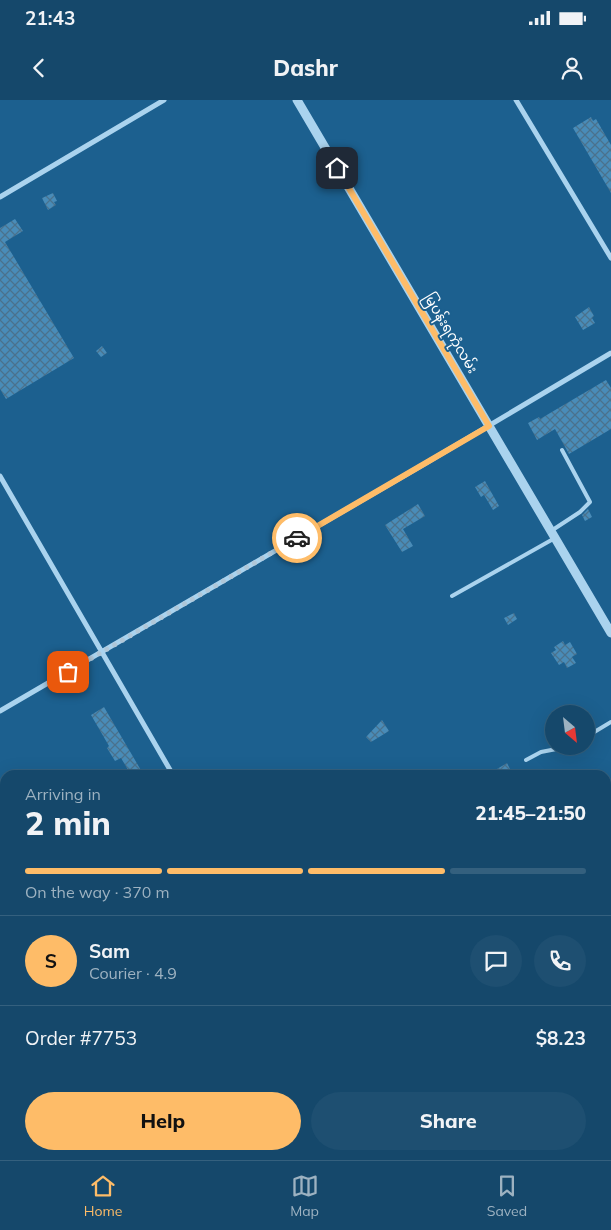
<!DOCTYPE html>
<meta charset="utf-8">
<style>
:root{--surface:#15486b;--page:#1e4f71;--text:#f1f3f6;--muted:#9db2c1;--line:#34607e;--accent:#febc68}
body{margin:0;font-family:Mulish,"Noto Sans Myanmar",sans-serif;background:var(--page);color:var(--text);height:100vh;display:flex;flex-direction:column;font-size:19px;white-space:nowrap}
*{box-sizing:border-box;margin:0}
p{font-size:16px;color:var(--muted)}
.icon{flex:none;width:28px;height:28px;fill:none;stroke:currentColor;stroke-width:2;stroke-linecap:round;stroke-linejoin:round}
.map{position:relative;flex:1;overflow:hidden}
.panel{position:absolute;left:0px;top:670px;width:611px;height:390px;display:flex;flex-direction:column;background:var(--surface);border-radius:15px 15px 0 0;box-shadow:0 5px 20px #0002,0 0 0 1px var(--line)}
.panel>*{flex:none}
.needle{width:32px;rotate:152deg}
.tools{position:absolute;left:545px;top:605px;display:grid;gap:10px}
.tools a{display:grid;place-items:center;width:50px;height:50px;border-radius:50%;background:var(--surface);box-shadow:0 5px 20px #0002,0 0 0 1px var(--line);font-size:25px}
.pin{position:absolute;display:grid;place-items:center;width:42px;height:42px;color:#fff;margin:-21px;border-radius:10px;box-shadow:0 2px 8px #0006}
.courier{position:absolute;display:grid;place-items:center;width:50px;height:50px;margin:-25px;border:4px solid #febc68;border-radius:50%;background:#fff;color:#222;box-shadow:0 1px 6px #0007}
.head em{font-style:normal;font-weight:800}
.head div{display:flex;flex-direction:column-reverse}
.head{display:flex;align-items:center;justify-content:space-between;height:85px;padding:0 25px}
h1{font-size:32px;font-weight:800;line-height:38px}
.bar{display:grid;grid-template-columns:repeat(4,1fr);gap:8px 5px;align-content:center;height:60px;padding:0 25px}
.bar i{height:6px;border-radius:4px;background:var(--line)}
.bar .selected{background:var(--accent)}
.bar p{grid-column:span 4}
.line{display:flex;align-items:center;gap:12px;padding:0 25px;border-top:1px solid var(--line)}
.line div{flex:1}
.round{display:grid;place-items:center;flex:none;width:52px;height:52px;border-radius:26px;background:var(--page)}
.action{display:flex;gap:10px;margin-top:auto;padding:10px 25px}
.action a{flex:1;height:58px;border-radius:30px;background:var(--accent);color:#111;font-size:20px;font-weight:800;line-height:58px;text-align:center}
.action a+a{background:var(--page);color:var(--text)}
.status{display:flex;justify-content:space-between;align-items:center;height:35px;padding:0 25px;background:var(--surface);direction:ltr}
.status svg{height:14px;fill:currentColor}
header{display:flex;justify-content:space-between;align-items:center;height:65px;padding:0 25px;background:var(--surface);font-size:22px;font-weight:800}
.dock{display:flex;justify-content:space-around;align-items:center;height:70px;border-top:1px solid var(--line);background:var(--surface);font-size:14px;color:var(--muted)}
.dock a{display:grid;justify-items:center;gap:2px}
.dock .selected{color:var(--accent)}
.map>svg:first-child{display:block}
.building{fill:url(#building-cross-hatch)}
.lines{fill:none;stroke-linecap:round;stroke-linejoin:round}
.service{stroke:#aad3ee;stroke-width:4}
.minor{stroke:#aad3ee;stroke-width:5}
.tertiary{stroke:#aad3ee;stroke-width:9}
.done{stroke:#b0c7d8;stroke-width:5;stroke-dasharray:0 9}
.route{stroke:#febc68;stroke-width:6}
.labels{text-anchor:middle;dominant-baseline:central;stroke-width:4;stroke-linejoin:round;paint-order:stroke}
.street-label{font-size:14px;fill:#fff;stroke:#1c608f}
</style>
<div class="status"><b>21:43</b><svg viewBox="0 0 49 12"><path d="M0 12V9h3v3zM5 12V6h3v6zM10 12V3h3v9zM15 12V0h3v12zM26 1h20v11H26zM47 4h2v5h-2z"/></svg></div>
<header><svg class="icon" aria-label="back" viewBox="0 0 24 24"><path d="M15 5l-7 7 7 7"/></svg>Dashr<svg class="icon" aria-label="person" viewBox="0 0 24 24"><circle cx="12" cy="8" r="4"/><path d="M4 21q1-7 8-7t8 7"/></svg></header>
<div class="map">
<svg width="611" height="1060" viewBox="0 0 611 1060">
<defs>
<pattern id="building-cross-hatch" width="8" height="8" patternUnits="userSpaceOnUse" patternTransform="scale(1.25)"><rect width="8" height="8" fill="#498cb8"/><path d="M0 0l8 8M0 8l8-8" fill="none" stroke="#4a728d"/></pattern>
</defs>
<rect width="100%" height="100%" fill="#1c608f"/>
<path class="building" d="M 591,17 L 593,21 L 596,19 L 611,45 L 611,93 L 573,28 Z
M 53,93 L 57,101 L 54,102 L 56,105 L 48,110 L 42,98 Z
M 15,119 L 23,131 L 5,142 L 74,258 L 6,299 L 0,289 L 0,128 Z
M 589,207 L 594,216 L 592,218 L 595,223 L 583,230 L 575,217 Z
M 102,246 L 107,253 L 101,257 L 96,251 Z
M 606,280 L 611,288 L 611,329 L 569,354 L 555,329 L 537,340 L 528,323 L 539,317 L 540,319 Z
M 485,381 L 499,406 L 493,410 L 484,395 L 481,397 L 475,387 Z
M 418,404 L 425,416 L 403,429 L 413,446 L 402,452 L 385,425 Z
M 588,409 L 592,417 L 585,421 L 582,415 Z
M 514,513 L 517,519 L 508,525 L 504,518 Z
M 563,541 L 565,545 L 570,542 L 577,554 L 572,557 L 576,563 L 567,568 L 564,562 L 559,565 L 551,553 L 556,550 L 554,547 Z
M 104,607 L 142,672 L 137,675 L 131,675 L 121,658 L 115,661 L 107,648 L 109,646 L 91,615 Z
M 382,620 L 389,631 L 371,642 L 366,637 Z
M 507,663 L 513,675 L 487,675 Z"/>
<g class="lines">
<path class="service" d="M 551,431 L 580,412 L 590,402 L 562,350
M 452,496 L 555,438
M 586,637 L 611,622
M 526,660 L 541,652 L 572,646"/>
<path class="minor" d="M 516,0 L 611,158
M 0,97 L 164,0
M 0,376 L 173,675
M 0,611 L 426,363 L 611,253
M 606,755 L 611,752
M 606,898 L 611,895
M 606,954 L 611,962
M 397,1055 L 400,1060
M 90,1060 L 99,1055"/>
<path class="tertiary" d="M 297,0 L 611,533
M 606,1029 L 611,1026
M 552,1060 L 561,1055"/>
</g>
<g class="lines">
<path class="done" d="M 68,572 L 297,438"/>
<path class="route" d="M 297,438 L 489,326 L 337,68"/>
</g>
<g class="labels">
<g class="street-label">
<text transform="translate(451 233) rotate(59)">မြပန်းရကုံလမ်း</text>
</g>
</g>
</svg>
<div class="tools">
<a><svg class="needle" viewBox="-14 -14 28 28"><path d="M0-13l5 13h-10z" fill="#e53935"/><path d="M0 13l5-13h-10z" fill="#9db2c1"/></svg></a>
</div>
<div class="pin" style="left:68px;top:572px;background:#ea580c"><svg class="icon" aria-label="bag" viewBox="0 0 24 24"><path d="M5 8h14l-1 12H6zM9 8a3 3 0 0 1 6 0"/></svg></div>
<div class="pin" style="left:337px;top:68px;background:#1f2937"><svg class="icon" aria-label="home" viewBox="0 0 24 24"><path d="M3 11l9-7 9 7M6 9v11h12V9"/></svg></div>
<div class="courier" style="left:297px;top:438px"><svg class="icon" aria-label="car" viewBox="0 0 24 24"><path d="M5 17H2v-5l4-1 3-4h7l3 4 3 1v5h-3M9 17h6M6 11h13"/><circle cx="7" cy="17" r="2"/><circle cx="17" cy="17" r="2"/></svg></div>
<section class="panel">
<div class="head"><div><h1>2 min</h1><p>Arriving in</p></div><em>21:45–21:50</em></div>
<div class="bar"><i class="selected"></i><i class="selected"></i><i class="selected"></i><i></i><p>On the way · 370 m</p></div>
<div class="line" style="height:90px"><b class="round" style="background:var(--accent);color:#111">S</b><div><b>Sam</b><p>Courier · 4.9</p></div><a class="round"><svg class="icon" aria-label="chat" viewBox="0 0 24 24"><path d="M4 5h16v11H9l-5 4z"/></svg></a><a class="round"><svg class="icon" aria-label="phone" viewBox="0 0 24 24"><path d="M5 4h4l2 5-3 2q2 4 5 5l2-3 5 2v4C11 20 4 13 5 4z"/></svg></a></div>
<div class="line" style="height:65px"><div>Order #7753</div><b>$8.23</b></div>
<div class="action"><a>Help</a><a>Share</a></div>
</section>
</div>
<nav class="dock">
<a class="selected"><svg class="icon" aria-label="home" viewBox="0 0 24 24"><path d="M3 11l9-7 9 7M6 9v11h12V9"/></svg>Home</a>
<a><svg class="icon" aria-label="map" viewBox="0 0 24 24"><path d="M3 6l6-2 6 2 6-2v14l-6 2-6-2-6 2zM9 4v14M15 6v14"/></svg>Map</a>
<a><svg class="icon" aria-label="saved" viewBox="0 0 24 24"><path d="M7 4h10v16l-5-4-5 4z"/></svg>Saved</a>
</nav>
